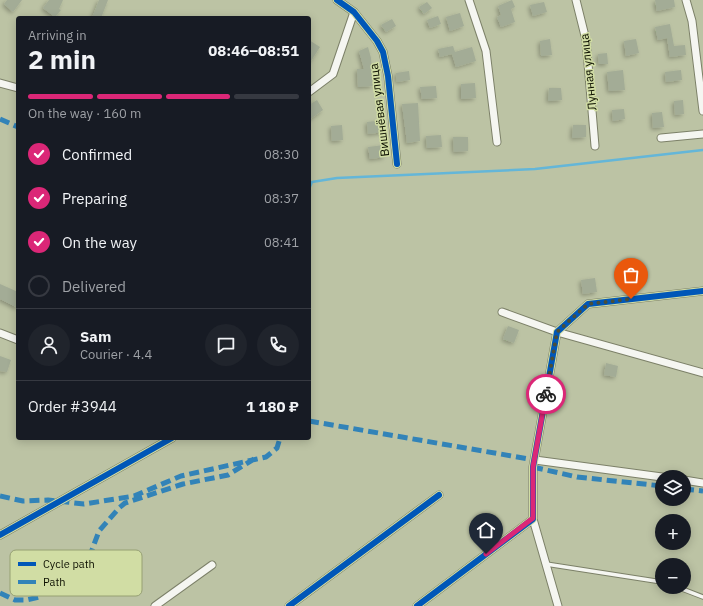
<!DOCTYPE html>
<meta charset="utf-8">
<style>
:root{--surface:#171b24;--page:#20242c;--text:#f1f3f6;--muted:#9ea1a6;--line:#363941;--accent:#db2777}
body{margin:0;font-family:"IBM Plex Sans",sans-serif;background:var(--page);color:var(--text);height:100vh;display:flex;flex-direction:column;font-size:15px;white-space:nowrap}
*{box-sizing:border-box;margin:0}
p{font-size:13px;color:var(--muted)}
.icon{flex:none;width:22px;height:22px;fill:none;stroke:currentColor;stroke-width:2;stroke-linecap:round;stroke-linejoin:round}
.map{position:relative;flex:1;overflow:hidden}
.panel{position:absolute;left:16px;top:16px;width:295px;height:424px;display:flex;flex-direction:column;background:var(--surface);border-radius:4px;box-shadow:0 2px 10px #0003}
.panel>*{flex:none}
.fabs{position:absolute;left:655px;top:470px;display:grid;gap:8px}
.fabs a{display:grid;place-items:center;width:36px;height:36px;border-radius:50%;background:var(--surface);box-shadow:0 2px 10px #0003;font-size:20px}
.pin{position:absolute;display:grid;place-items:center;width:34px;height:34px;color:#fff;margin:-41px -17px;border-radius:50% 50% 50% 0;rotate:-45deg;box-shadow:0 0 4px #0007}
.pin .icon{rotate:45deg}
.courier{position:absolute;display:grid;place-items:center;width:40px;height:40px;margin:-20px;border:3px solid #db2777;border-radius:50%;background:#fff;color:#222;box-shadow:0 1px 5px #0007}
.overview em{font-style:normal;font-weight:700}
.overview div{display:flex;flex-direction:column-reverse}
.overview{display:flex;align-items:center;justify-content:space-between;height:68px;padding:0 12px}
h1{font-size:26px;font-weight:700;line-height:30px}
.bar{display:grid;grid-template-columns:repeat(4,1fr);gap:6px 4px;align-content:center;height:48px;padding:0 12px}
.bar i{height:5px;border-radius:3px;background:var(--line)}
.bar .active{background:var(--accent)}
.bar p{grid-column:span 4}
.line{display:flex;align-items:center;gap:10px;padding:0 12px;border-top:1px solid var(--line)}
.line div{flex:1}
.round{display:grid;place-items:center;flex:none;width:42px;height:42px;border-radius:21px;background:var(--page)}
ol{padding:0 12px;list-style:none}
li{display:flex;align-items:center;gap:12px;height:44px}
li p{margin-inline-start:auto}
li .icon{padding:4px;border-radius:50%;background:var(--accent);color:#fff;stroke-width:4}
li:last-child{color:var(--muted)}
li i{width:22px;height:22px;border:2px solid var(--line);border-radius:50%}
.map>svg:first-child{display:block}
.lines{fill:none;stroke-linecap:round;stroke-linejoin:round}
.stream{stroke:#64b6d8;stroke-width:2.5}
.building{fill:#a3ac96;filter:url(#shadow)}
.service-casing{stroke:#7c8068;stroke-width:5.5}
.minor-casing{stroke:#7c8068;stroke-width:9}
.service{stroke:#f5f6f1;stroke-width:3.5}
.minor{stroke:#f5f6f1;stroke-width:7}
.quiet{stroke:#3283b8;stroke-width:5;stroke-dasharray:10 5;stroke-linecap:butt}
.cycleway-casing{stroke:#d1dda4;stroke-width:8}
.cycleway{stroke:#0057b8;stroke-width:6}
.done{stroke:#4a4f39;stroke-width:4;stroke-dasharray:0 7.2}
.route{stroke:#db2777;stroke-width:5}
.labels{text-anchor:middle;dominant-baseline:central;stroke-width:3;stroke-linejoin:round;paint-order:stroke}
.street-label{font-size:12px;fill:#0d1000;stroke:#d1dda4}
.key{fill:#d1dda4;stroke:#96a073;stroke-width:1}
.key-label{font-size:11px;fill:#0d1000}
</style>
<div class="map">
<svg width="703" height="606" viewBox="0 0 703 606">
<defs>
<filter id="shadow"><feDropShadow dx="-2" dy="2" stdDeviation="2" flood-color="#0004"/></filter>
</defs>
<rect width="100%" height="100%" fill="#bcc3a4"/>
<g class="lines">
<path class="stream" d="M 309,189 L 312,182 L 337,178 L 535,169 L 703,150"/>
</g>
<path class="building" d="M 7,0 L 22,0 L 13,12 L 4,4 Z
M 49,0 L 63,0 L 59,9 L 61,10 L 55,17 L 43,8 Z
M 99,0 L 108,0 L 101,18 L 92,18 Z
M 512,0 L 515,7 L 511,9 L 515,22 L 501,27 L 497,17 L 501,15 L 498,6 Z
M 655,0 L 674,0 L 675,7 L 657,11 Z
M 427,2 L 432,8 L 424,14 L 419,7 Z
M 544,2 L 547,12 L 533,16 L 530,5 Z
M 460,13 L 464,26 L 450,31 L 446,17 Z
M 438,16 L 441,24 L 430,28 L 427,20 Z
M 392,19 L 396,26 L 386,32 L 381,25 Z
M 670,24 L 674,46 L 685,45 L 686,55 L 670,57 L 667,38 L 658,40 L 655,27 Z
M 550,39 L 552,55 L 541,56 L 540,41 Z
M 636,39 L 639,53 L 626,56 L 624,41 Z
M 309,40 L 320,47 L 309,64 Z
M 453,46 L 455,52 L 472,47 L 476,61 L 456,67 L 452,54 L 440,57 L 438,49 Z
M 368,47 L 371,58 L 373,86 L 358,87 L 357,69 L 364,69 L 359,51 Z
M 607,53 L 608,64 L 599,64 L 598,54 Z
M 623,70 L 625,90 L 609,91 L 607,72 Z
M 681,70 L 682,80 L 666,82 L 665,72 Z
M 409,71 L 410,80 L 397,82 L 396,73 Z
M 475,83 L 476,98 L 461,99 L 461,84 Z
M 436,86 L 437,98 L 422,99 L 420,87 Z
M 549,88 L 561,88 L 562,100 L 548,101 Z
M 317,100 L 323,110 L 309,120 L 309,105 Z
M 683,100 L 684,114 L 675,115 L 674,101 Z
M 418,103 L 420,141 L 407,143 L 402,104 Z
M 624,109 L 625,119 L 613,121 L 612,110 Z
M 662,112 L 664,127 L 653,128 L 652,113 Z
M 383,120 L 384,132 L 368,134 L 367,122 Z
M 342,125 L 343,140 L 332,141 L 331,126 Z
M 573,125 L 586,125 L 586,137 L 572,138 Z
M 441,135 L 442,147 L 427,148 L 426,136 Z
M 453,137 L 468,137 L 468,151 L 454,152 Z
M 384,145 L 385,157 L 370,159 L 368,147 Z
M 595,278 L 597,292 L 583,294 L 581,280 Z
M 0,284 L 18,292 L 18,308 L 0,299 Z
M 508,326 L 519,330 L 514,343 L 503,339 Z
M 0,356 L 11,360 L 7,372 L 0,371 Z
M 606,363 L 618,366 L 616,377 L 604,375 Z"/>
<g class="lines">
<g class="service-casing">
<path id="service" d="M 546,564 L 662,582
M 677,587 L 703,597"/>
</g>
<g class="minor-casing">
<path id="minor" d="M 337,0 L 354,12 L 377,41 L 383,52 L 388,76 L 397,164
M 469,0 L 486,51 L 497,142
M 576,0 L 586,40 L 595,146
M 686,0 L 692,21 L 703,111
M 0,83 L 18,88
M 309,92 L 333,74 L 354,12
M 661,138 L 703,134
M 502,312 L 557,332 L 703,373
M 0,333 L 18,340
M 535,460 L 662,477
M 684,480 L 703,483
M 533,519 L 558,606
M 0,535 L 172,438
M 155,606 L 212,565
M 289,606 L 439,495
M 417,606 L 533,519 L 533,467 L 557,332 L 588,304 L 703,291"/>
</g>
<use href="#service" class="service"/>
<use href="#minor" class="minor"/>
<path class="quiet" d="M 0,119 L 18,127
M 309,421 L 535,460
M 533,467 L 577,477 L 662,486
M 684,489 L 703,491
M 0,496 L 23,501 L 48,500 L 84,504 L 134,496 L 181,476 L 266,457 L 277,448 L 280,438
M 0,593 L 15,600 L 26,600 L 39,597 L 50,586 L 67,577 L 89,558 L 99,531 L 119,508 L 125,503 L 183,484 L 228,475 L 254,459"/>
<g class="cycleway-casing">
<path id="cycleway" d="M 337,0 L 354,12 L 377,41 L 383,52 L 388,76 L 397,164
M 0,535 L 172,438
M 289,606 L 439,495
M 417,606 L 533,519 L 533,467 L 557,332 L 588,304 L 703,291"/>
</g>
<use href="#cycleway" class="cycleway"/>
</g>
<g class="lines">
<path class="done" d="M 546,394 L 557,332 L 588,304 L 631,299"/>
<path class="route" d="M 486,554 L 533,518 L 533,467 L 546,394"/>
</g>
<g class="labels">
<g class="street-label">
<text transform="translate(588 72) rotate(-96)">Лунная улица</text>
<text transform="translate(379 110) rotate(-97)">Вишнёвая улица</text>
</g>
</g>
<rect x="10" y="550" width="132" height="46" rx="6" class="key"/>
<rect x="18" y="562" width="18" height="4" fill="#0057b8"/>
<rect x="18" y="580" width="18" height="4" fill="#3283b8"/>
<g class="key-label">
<text x="43" y="568">Cycle path</text>
<text x="43" y="586">Path</text>
</g>
</svg>
<div class="fabs">
<a><svg class="icon" aria-label="layers" viewBox="0 0 24 24"><path d="M12 4l9 5-9 5-9-5zM3 14l9 5 9-5"/></svg></a>
<a>+</a>
<a>−</a>
</div>
<div class="pin" style="left:631px;top:299px;background:#ea580c"><svg class="icon" aria-label="bag" viewBox="0 0 24 24"><path d="M5 8h14l-1 12H6zM9 8a3 3 0 0 1 6 0"/></svg></div>
<div class="pin" style="left:486px;top:554px;background:#1f2937"><svg class="icon" aria-label="home" viewBox="0 0 24 24"><path d="M3 11l9-7 9 7M6 9v11h12V9"/></svg></div>
<div class="courier" style="left:546px;top:394px"><svg class="icon" aria-label="bike" viewBox="0 0 24 24"><circle cx="6" cy="16" r="4"/><circle cx="18" cy="16" r="4"/><path d="M6 16l4-8h5l3 8M10 8l3 8H6M13 5h3"/></svg></div>
<section class="panel">
<div class="overview"><div><h1>2 min</h1><p>Arriving in</p></div><em>08:46–08:51</em></div>
<div class="bar"><i class="active"></i><i class="active"></i><i class="active"></i><i></i><p>On the way · 160 m</p></div>
<ol>
<li><svg class="icon" aria-label="check" viewBox="0 0 24 24"><path d="M5 12l5 5 9-10"/></svg>Confirmed<p>08:30</p></li>
<li><svg class="icon" aria-label="check" viewBox="0 0 24 24"><path d="M5 12l5 5 9-10"/></svg>Preparing<p>08:37</p></li>
<li><svg class="icon" aria-label="check" viewBox="0 0 24 24"><path d="M5 12l5 5 9-10"/></svg>On the way<p>08:41</p></li>
<li><i></i>Delivered</li>
</ol>
<div class="line" style="height:72px"><a class="round"><svg class="icon" aria-label="person" viewBox="0 0 24 24"><circle cx="12" cy="8" r="4"/><path d="M4 21q1-7 8-7t8 7"/></svg></a><div><b>Sam</b><p>Courier · 4.4</p></div><a class="round"><svg class="icon" aria-label="chat" viewBox="0 0 24 24"><path d="M4 5h16v11H9l-5 4z"/></svg></a><a class="round"><svg class="icon" aria-label="phone" viewBox="0 0 24 24"><path d="M5 4h4l2 5-3 2q2 4 5 5l2-3 5 2v4C11 20 4 13 5 4z"/></svg></a></div>
<div class="line" style="height:52px"><div>Order #3944</div><b>1 180 ₽</b></div>
</section>
</div>
